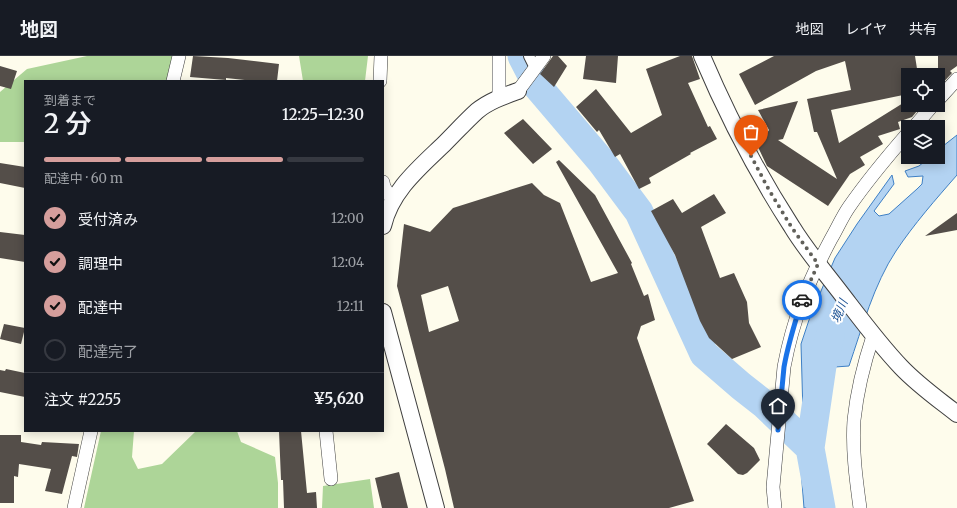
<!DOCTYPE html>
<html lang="ja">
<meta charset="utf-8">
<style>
:root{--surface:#171b24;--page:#242831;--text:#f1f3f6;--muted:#9ea1a6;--line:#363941;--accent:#d59e9c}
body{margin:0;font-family:Merriweather,"Noto Sans JP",serif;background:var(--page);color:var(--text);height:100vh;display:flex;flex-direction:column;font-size:15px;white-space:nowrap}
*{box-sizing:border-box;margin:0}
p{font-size:13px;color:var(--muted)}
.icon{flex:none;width:22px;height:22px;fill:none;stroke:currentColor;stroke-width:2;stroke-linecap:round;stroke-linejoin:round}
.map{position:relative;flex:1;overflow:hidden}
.side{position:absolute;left:24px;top:24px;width:360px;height:352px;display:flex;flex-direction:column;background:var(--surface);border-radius:0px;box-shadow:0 2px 10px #0003}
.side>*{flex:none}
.tools{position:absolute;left:901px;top:12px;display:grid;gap:8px}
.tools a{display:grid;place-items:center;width:44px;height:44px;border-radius:0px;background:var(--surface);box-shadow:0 2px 10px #0003;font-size:20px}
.pin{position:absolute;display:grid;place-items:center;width:34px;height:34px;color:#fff;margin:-41px -17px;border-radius:50% 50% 50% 0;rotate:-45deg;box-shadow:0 0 4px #0007}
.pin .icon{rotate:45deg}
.courier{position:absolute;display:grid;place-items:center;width:40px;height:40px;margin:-20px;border:3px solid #1a73e8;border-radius:50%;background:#fff;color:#222;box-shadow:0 1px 5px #0007}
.headline em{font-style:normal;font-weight:600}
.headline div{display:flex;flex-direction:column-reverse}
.headline{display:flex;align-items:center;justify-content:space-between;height:68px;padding:0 20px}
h1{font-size:26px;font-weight:600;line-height:30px}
.bar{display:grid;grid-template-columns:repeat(4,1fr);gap:6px 4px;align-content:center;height:48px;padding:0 20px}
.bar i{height:5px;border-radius:3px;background:var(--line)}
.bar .selected{background:var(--accent)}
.bar p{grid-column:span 4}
.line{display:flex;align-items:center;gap:10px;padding:0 20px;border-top:1px solid var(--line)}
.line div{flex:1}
ol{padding:0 20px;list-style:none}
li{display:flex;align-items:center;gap:12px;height:44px}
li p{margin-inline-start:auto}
li .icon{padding:4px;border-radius:50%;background:var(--accent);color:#111;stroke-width:4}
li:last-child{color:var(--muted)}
li i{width:22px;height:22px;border:2px solid var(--line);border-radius:50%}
header{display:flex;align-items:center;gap:24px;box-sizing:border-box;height:56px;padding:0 20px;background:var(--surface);border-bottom:1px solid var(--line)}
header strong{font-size:19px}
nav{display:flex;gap:22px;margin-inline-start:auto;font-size:14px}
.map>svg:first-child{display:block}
.forest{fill:#add598}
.water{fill:#b3d3f2;stroke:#3f80c5}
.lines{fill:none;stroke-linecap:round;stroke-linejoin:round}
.river{stroke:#b3d3f2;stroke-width:29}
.building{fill:#544e49;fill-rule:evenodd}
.pedestrian-casing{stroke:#3f3f3f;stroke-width:12}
.minor-casing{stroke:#3f3f3f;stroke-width:14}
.tertiary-casing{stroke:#3f3f3f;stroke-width:18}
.pedestrian{stroke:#fff;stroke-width:10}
.minor{stroke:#fff;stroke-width:13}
.tertiary{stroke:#fff;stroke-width:16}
.done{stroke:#61605a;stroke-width:4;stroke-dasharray:0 7.2}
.route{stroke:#1a73e8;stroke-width:5}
.labels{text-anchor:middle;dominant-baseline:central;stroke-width:4;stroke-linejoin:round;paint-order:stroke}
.water-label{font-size:12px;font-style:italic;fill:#1d5395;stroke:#fff}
</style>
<header>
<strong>地図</strong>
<nav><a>地図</a><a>レイヤ</a><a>共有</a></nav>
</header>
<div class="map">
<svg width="957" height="452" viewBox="0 0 957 452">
<rect width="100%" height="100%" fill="#fefcec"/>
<path class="forest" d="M 87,0 L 174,0 L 167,25 L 25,25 L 25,86 L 0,86 L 0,36 L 27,13 Z
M 299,0 L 368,0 L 365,25 L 303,25 Z
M 101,375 L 134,375 L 132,401 L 138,413 L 162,408 L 196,375 L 237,375 L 241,386 L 275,401 L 278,427 L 278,452 L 84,452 Z
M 370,423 L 374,452 L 322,452 L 323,430 Z"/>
<path class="water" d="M 957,79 L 957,119 C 936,143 914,168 896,195 C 874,228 862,272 849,310 L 835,311 L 816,319 L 817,382 L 827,430 L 828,452 L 804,452 L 800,401 L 803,358 L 801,288 L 810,261 L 835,202 L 857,168 L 892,119 L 894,128 L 874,155 L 879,160 L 889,158 L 908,141 L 917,133 L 922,128 L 923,120 L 908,121 L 905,115 L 919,110 L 930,101 L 938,101 L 938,94 Z"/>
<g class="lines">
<path class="river" d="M 522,0 L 538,31 L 601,105 L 639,156 L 704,298 L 741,330 L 764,348 L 810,392
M 821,452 L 810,392 L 822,310 L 830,280"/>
</g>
<path class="building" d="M 193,0 L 228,2 L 279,8 L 277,25 L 254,25 L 226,22 L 226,24 L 190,21 Z
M 553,0 L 558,0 L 567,10 L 554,31 L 540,18 Z
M 586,0 L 618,0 L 616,27 L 583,23 Z
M 680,0 L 692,0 L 700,23 L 688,27 L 708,71 L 710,70 L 717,83 L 690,97 L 691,98 L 649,122 L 651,127 L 639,133 L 620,98 L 615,101 L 599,74 L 597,76 L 576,51 L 596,33 L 631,77 L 662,59 L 646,13 Z
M 774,0 L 915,0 L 918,19 L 908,19 L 908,38 L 831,54 L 839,87 L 908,44 L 908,49 L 922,49 L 912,61 L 898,66 L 900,73 L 878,80 L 883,88 L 860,101 L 865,109 L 850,118 L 828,150 L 767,110 L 758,91 L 769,74 L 758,54 L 798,45 L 783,83 L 778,84 L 837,123 L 817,76 L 814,76 L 807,43 L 851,34 L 845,5 L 816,15 L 755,49 L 739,18 Z
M 938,0 L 957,0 L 957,10 L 950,15 L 952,17 L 938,32 Z
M 0,10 L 17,15 L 11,33 L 0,30 Z
M 523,63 L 552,93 L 533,108 L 504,77 Z
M 559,104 L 595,139 L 632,207 L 631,208 L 644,240 L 648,238 L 655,264 L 641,270 L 637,282 L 694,445 L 669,452 L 454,452 L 445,413 L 397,230 L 404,168 L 430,176 L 453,152 L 532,127 L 544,139 L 560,147 L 591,226 L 618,217 L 556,106 ZM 448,230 L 459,265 L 429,276 L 421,239 Z
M 0,107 L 25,111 L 25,132 L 0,127 Z
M 714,138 L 726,157 L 701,171 L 720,222 L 734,217 L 747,246 L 749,267 L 761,291 L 732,303 L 709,282 L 700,265 L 675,199 L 651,155 L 673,143 L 682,157 Z
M 957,157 L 957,174 L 925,180 Z
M 0,176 L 25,179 L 25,206 L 0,202 Z
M 4,268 L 25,272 L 21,288 L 0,283 Z
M 6,313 L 25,317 L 25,341 L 0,336 L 0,314 L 5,315 Z
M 726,368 L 754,392 L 760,404 L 747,417 L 743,419 L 738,418 L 707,388 Z
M 279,375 L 301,375 L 307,437 L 316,436 L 317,452 L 284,452 L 283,424 L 281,424 Z
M 0,379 L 21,379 L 21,386 L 41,389 L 42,386 L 79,388 L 77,401 L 72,400 L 62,438 L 45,435 L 51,413 L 19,408 L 18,421 L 14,420 L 14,447 L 0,447 Z
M 399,416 L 408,452 L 382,452 L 375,422 Z"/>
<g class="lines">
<g class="pedestrian-casing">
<path id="pedestrian" d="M 529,0 L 535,12"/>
</g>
<g class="minor-casing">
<path id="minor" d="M 499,0 L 499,41
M 173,25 L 179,0
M 380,25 L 381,0
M 518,35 L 544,0
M 938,44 L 957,23
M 914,71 L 933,49
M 383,126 L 384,131 L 393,145
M 326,375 L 331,423
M 74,452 L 91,375
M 775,452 L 773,431 L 784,311 C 793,263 808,226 831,183 C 837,173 842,161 849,151 C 867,125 887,101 908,77
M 860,452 C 856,423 852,393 854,364 C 857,335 864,307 873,280"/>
</g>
<g class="tertiary-casing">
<path id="tertiary" d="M 702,0 C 727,59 757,117 792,171 C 806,194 824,215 840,236 C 860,262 879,288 901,311 C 918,329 938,343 957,358
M 383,170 C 391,135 419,112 444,88 C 455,77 466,65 477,55 C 489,45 504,40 518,35
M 383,256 L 436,452"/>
</g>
<use href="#pedestrian" class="pedestrian"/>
<use href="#minor" class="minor"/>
<use href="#tertiary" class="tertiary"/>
</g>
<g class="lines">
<path class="done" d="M 751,100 L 769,134 L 792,172 L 818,208 L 802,244"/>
<path class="route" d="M 778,374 L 784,311 C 788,288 795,266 802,244"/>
</g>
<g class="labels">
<g class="water-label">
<text transform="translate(839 255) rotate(-68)">境川</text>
</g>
</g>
</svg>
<div class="tools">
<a><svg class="icon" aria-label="locate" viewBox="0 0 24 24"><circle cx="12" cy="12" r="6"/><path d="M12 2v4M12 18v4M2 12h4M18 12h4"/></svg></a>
<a><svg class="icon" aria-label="layers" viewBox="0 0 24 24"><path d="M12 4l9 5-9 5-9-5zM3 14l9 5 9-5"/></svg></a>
</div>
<div class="pin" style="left:751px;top:100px;background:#ea580c"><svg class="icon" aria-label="bag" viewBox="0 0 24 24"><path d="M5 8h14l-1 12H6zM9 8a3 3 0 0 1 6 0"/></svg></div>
<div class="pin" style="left:778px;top:374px;background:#1f2937"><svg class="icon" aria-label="home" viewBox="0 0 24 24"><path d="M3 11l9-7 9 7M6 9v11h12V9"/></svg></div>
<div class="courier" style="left:802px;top:244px"><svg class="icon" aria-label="car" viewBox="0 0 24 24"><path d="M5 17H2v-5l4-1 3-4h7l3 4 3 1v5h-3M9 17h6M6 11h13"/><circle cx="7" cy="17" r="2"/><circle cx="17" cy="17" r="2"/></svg></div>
<section class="side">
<div class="headline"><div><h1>2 分</h1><p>到着まで</p></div><em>12:25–12:30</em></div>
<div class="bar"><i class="selected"></i><i class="selected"></i><i class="selected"></i><i></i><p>配達中 · 60 m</p></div>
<ol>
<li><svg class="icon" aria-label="check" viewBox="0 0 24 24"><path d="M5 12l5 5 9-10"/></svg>受付済み<p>12:00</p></li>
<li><svg class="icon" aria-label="check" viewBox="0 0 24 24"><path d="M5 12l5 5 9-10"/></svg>調理中<p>12:04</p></li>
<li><svg class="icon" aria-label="check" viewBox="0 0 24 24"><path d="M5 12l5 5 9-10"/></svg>配達中<p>12:11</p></li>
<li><i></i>配達完了</li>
</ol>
<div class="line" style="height:52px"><div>注文 #2255</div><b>¥5,620</b></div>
</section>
</div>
